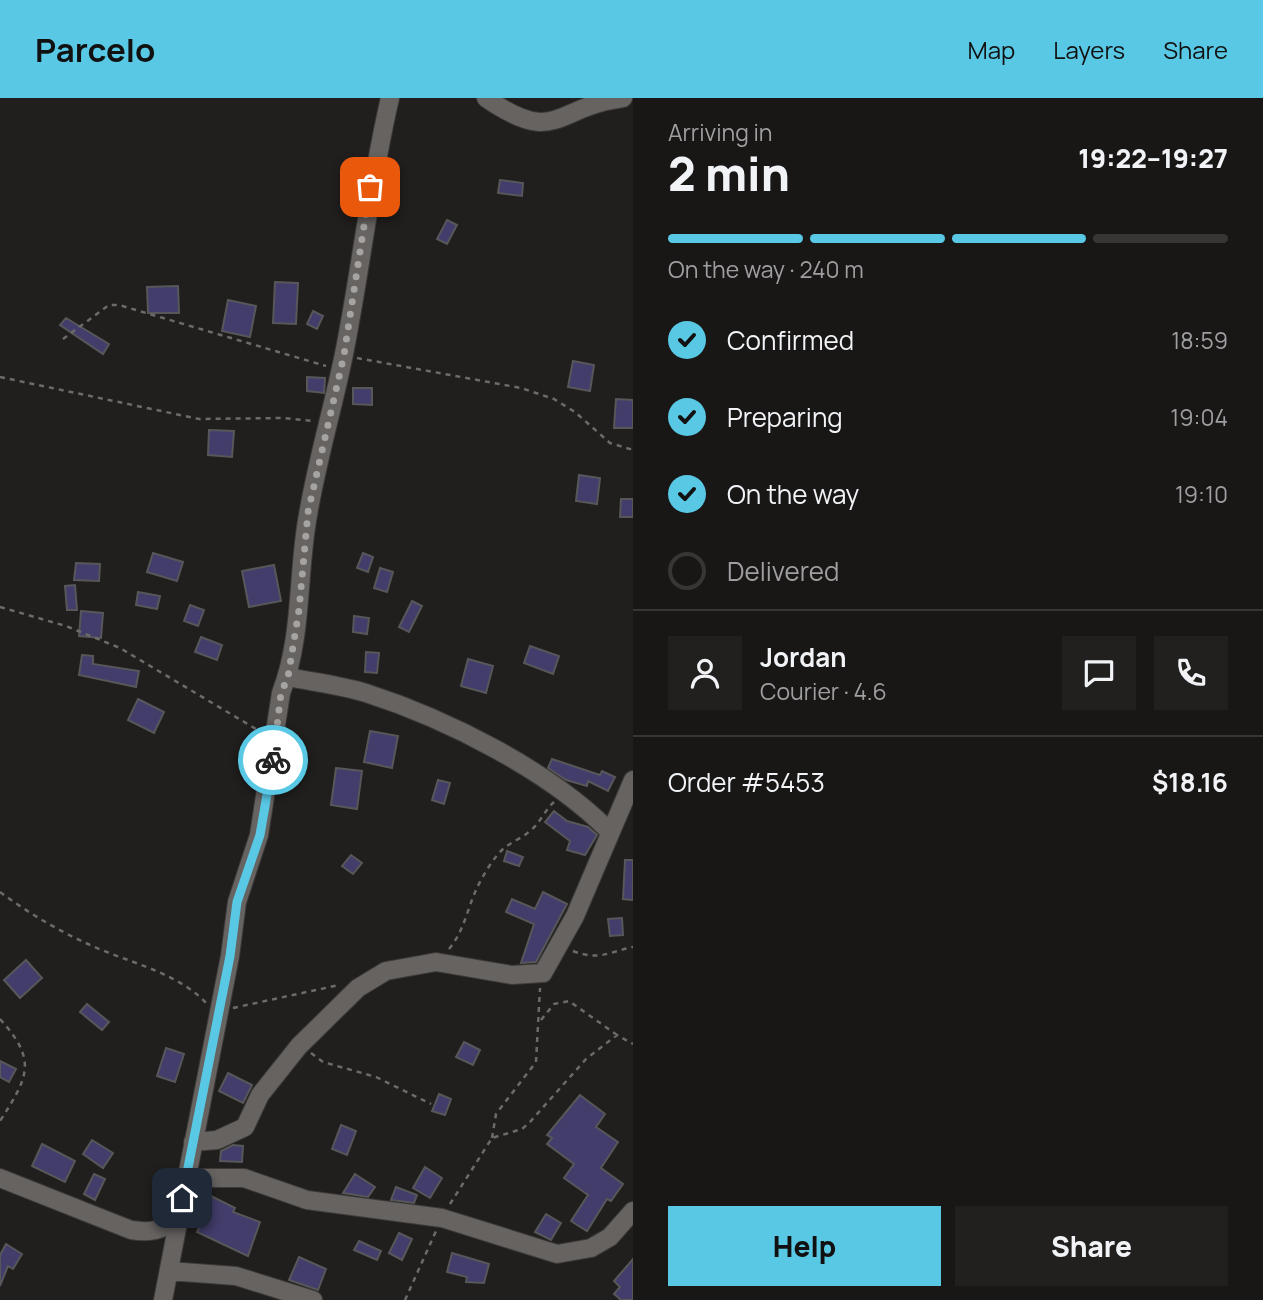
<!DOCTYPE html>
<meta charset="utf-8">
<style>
:root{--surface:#191716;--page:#22201f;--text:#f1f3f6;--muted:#9f9fa1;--line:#373635;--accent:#58c8e4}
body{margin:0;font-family:Manrope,sans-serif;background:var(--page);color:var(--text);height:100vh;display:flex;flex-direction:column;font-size:26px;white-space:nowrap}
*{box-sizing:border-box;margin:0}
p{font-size:23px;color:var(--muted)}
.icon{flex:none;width:38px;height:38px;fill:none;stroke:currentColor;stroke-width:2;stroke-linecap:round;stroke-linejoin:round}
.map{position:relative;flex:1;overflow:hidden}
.drawer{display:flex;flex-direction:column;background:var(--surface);width:630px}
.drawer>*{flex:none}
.pin{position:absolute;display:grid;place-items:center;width:60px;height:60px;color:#fff;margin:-30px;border-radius:14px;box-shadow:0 4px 10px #0006}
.courier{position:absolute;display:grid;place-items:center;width:70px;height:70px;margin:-35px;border:5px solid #58c8e4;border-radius:50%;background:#fff;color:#222;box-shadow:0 2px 9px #0007}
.head em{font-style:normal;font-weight:800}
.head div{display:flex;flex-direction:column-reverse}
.head{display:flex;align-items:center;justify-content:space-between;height:119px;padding:0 35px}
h1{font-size:46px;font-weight:800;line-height:52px}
.bar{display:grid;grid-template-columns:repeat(4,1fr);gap:10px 7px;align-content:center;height:84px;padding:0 35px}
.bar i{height:9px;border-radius:5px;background:var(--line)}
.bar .on{background:var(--accent)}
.bar p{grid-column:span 4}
.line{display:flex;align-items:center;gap:18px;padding:0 35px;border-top:2px solid var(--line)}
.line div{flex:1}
.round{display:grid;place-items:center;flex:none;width:74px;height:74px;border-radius:0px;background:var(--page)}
ol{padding:0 35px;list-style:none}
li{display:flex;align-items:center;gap:21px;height:77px}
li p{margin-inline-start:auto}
li .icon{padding:7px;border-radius:50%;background:var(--accent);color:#111;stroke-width:4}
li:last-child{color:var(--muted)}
li i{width:38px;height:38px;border:4px solid var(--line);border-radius:50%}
.primary-button{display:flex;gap:14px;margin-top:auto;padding:14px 35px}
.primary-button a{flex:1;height:80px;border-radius:0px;background:var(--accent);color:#111;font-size:28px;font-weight:800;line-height:80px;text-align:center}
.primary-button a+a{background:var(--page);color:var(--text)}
header{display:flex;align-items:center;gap:42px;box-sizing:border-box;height:98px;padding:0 35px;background:var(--accent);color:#111}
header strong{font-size:33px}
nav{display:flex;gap:38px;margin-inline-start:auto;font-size:24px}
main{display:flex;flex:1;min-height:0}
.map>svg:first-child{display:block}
.building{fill:#423d6b;stroke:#57575a;stroke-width:2}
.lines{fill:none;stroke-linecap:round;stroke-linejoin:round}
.minor-casing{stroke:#3d3b3a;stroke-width:20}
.path{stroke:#6d6b6a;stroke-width:2.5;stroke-dasharray:5 5;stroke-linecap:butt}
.minor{stroke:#666361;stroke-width:18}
.done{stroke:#a6a4a3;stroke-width:7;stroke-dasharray:0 12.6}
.route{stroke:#58c8e4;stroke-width:9}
</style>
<header>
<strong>Parcelo</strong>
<nav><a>Map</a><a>Layers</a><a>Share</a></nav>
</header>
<main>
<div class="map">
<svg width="633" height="1202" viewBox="0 0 633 1202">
<rect width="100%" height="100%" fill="#211f1e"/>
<path class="building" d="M 500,82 L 523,85 L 522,98 L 498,95 Z
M 447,122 L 457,127 L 447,146 L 437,141 Z
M 275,184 L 298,185 L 296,226 L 273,225 Z
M 178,188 L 179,215 L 148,215 L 147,189 Z
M 228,202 L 256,208 L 250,239 L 222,233 Z
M 313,213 L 323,218 L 317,231 L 307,226 Z
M 66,220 L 109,246 L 103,256 L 60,227 Z
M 573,263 L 594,267 L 590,293 L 568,289 Z
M 307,279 L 325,280 L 324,295 L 307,293 Z
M 353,290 L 372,290 L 372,307 L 353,306 Z
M 616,301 L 633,302 L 633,330 L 614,330 Z
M 209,332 L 234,333 L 232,359 L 208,357 Z
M 579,377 L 600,380 L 597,406 L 576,403 Z
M 621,401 L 633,401 L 633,419 L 620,419 Z
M 153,455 L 183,464 L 177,483 L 147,474 Z
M 363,455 L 373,459 L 368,474 L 357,470 Z
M 76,465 L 100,466 L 99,483 L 74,482 Z
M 274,467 L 281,503 L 249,509 L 242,473 Z
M 380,470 L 393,474 L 387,494 L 374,490 Z
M 75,487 L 77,512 L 67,512 L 65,488 Z
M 138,494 L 160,498 L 157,511 L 136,507 Z
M 412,503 L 422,508 L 409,534 L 399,529 Z
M 190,507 L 204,512 L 198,528 L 184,523 Z
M 81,513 L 103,515 L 101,540 L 79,538 Z
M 354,518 L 369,520 L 367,536 L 353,534 Z
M 201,539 L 222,547 L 217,562 L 195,554 Z
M 530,548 L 559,558 L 553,576 L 524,565 Z
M 366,554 L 379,555 L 377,575 L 365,574 Z
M 82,557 L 93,558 L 93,566 L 139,573 L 136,589 L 79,577 Z
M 468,561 L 493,568 L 486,595 L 461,588 Z
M 138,601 L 164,614 L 154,635 L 128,622 Z
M 370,633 L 398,638 L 392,670 L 364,664 Z
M 552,661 L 600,677 L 602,673 L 615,679 L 608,693 L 588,683 L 587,688 L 566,682 L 548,670 Z
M 336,670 L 362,673 L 357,711 L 331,707 Z
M 438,682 L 450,685 L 444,706 L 432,702 Z
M 554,713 L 567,723 L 588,729 L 597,737 L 585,757 L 567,752 L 570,743 L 545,724 Z
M 507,753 L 523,759 L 519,768 L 504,763 Z
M 351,757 L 362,765 L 353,776 L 342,768 Z
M 625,762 L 633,762 L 633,802 L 623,801 Z
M 543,794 L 567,806 L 536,864 L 521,865 L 534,826 L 506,814 L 512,801 L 535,811 Z
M 622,820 L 623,837 L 610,838 L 608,821 Z
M 26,862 L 42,880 L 20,900 L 4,882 Z
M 87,906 L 109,924 L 102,932 L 80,914 Z
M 464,944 L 480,952 L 473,967 L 456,959 Z
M 166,950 L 184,956 L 175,984 L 157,978 Z
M 0,963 L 16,971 L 9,984 L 0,979 Z
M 228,975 L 252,987 L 243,1005 L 219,993 Z
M 439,996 L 451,1001 L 445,1017 L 432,1013 Z
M 580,997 L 605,1016 L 596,1029 L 618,1044 L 601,1070 L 623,1086 L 611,1103 L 607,1101 L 587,1133 L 571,1123 L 588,1097 L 564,1080 L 574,1066 L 547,1046 L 552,1040 L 547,1037 Z
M 341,1027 L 356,1033 L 347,1057 L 332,1051 Z
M 92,1042 L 113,1055 L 103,1070 L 83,1056 Z
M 42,1046 L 75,1063 L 65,1084 L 32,1068 Z
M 233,1047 L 243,1048 L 242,1064 L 220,1063 L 221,1053 Z
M 425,1069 L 442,1080 L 430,1100 L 413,1090 Z
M 94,1076 L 105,1081 L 95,1102 L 84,1096 Z
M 355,1076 L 375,1089 L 368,1099 L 343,1095 Z
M 396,1089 L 417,1097 L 414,1105 L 391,1102 Z
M 203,1094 L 235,1110 L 233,1114 L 260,1124 L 248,1158 L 197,1134 L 207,1113 L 197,1108 Z
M 546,1116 L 561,1125 L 551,1142 L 535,1134 Z
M 399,1135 L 412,1141 L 402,1162 L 389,1155 Z
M 359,1143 L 381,1153 L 377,1162 L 354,1152 Z
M 6,1146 L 22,1156 L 13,1171 L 8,1168 L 0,1188 L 0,1157 Z
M 452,1155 L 489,1166 L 484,1185 L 466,1184 L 467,1179 L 447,1174 Z
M 299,1159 L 326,1171 L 318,1192 L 289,1182 Z
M 633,1161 L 633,1202 L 621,1202 L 614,1196 L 620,1189 L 614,1183 Z"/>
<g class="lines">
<g class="minor-casing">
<path id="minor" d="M 486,0 C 557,49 554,9 623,0
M 288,579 C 313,584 341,587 366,595 C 447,621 550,673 609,733
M 193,1044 L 217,1042 L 245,1029 L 260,997 L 299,948 L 358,890 L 386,873 L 436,864 L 512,877 L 543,875 L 575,818 L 633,682
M 0,1080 L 131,1132 C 151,1135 161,1133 177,1120
M 187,1080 L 244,1080 L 307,1102 L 442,1120 L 557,1156 L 591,1150 L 610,1139 L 633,1113
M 169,1173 L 236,1178 L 313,1202
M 163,1202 L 230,858 L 237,804 L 259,737 L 281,595 C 303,538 297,476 308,417 C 317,363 333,310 344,256 C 361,171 370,85 390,0"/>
</g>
<path class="path" d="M 63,241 L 109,207 L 119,207 L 326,268
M 357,260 L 521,290 L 554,301 L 575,314 L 610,345 L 633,352
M 0,279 L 199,321 L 282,320 L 314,323
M 0,509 L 66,528 L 120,550 L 261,634
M 0,794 C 27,814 57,832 88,846 C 126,864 178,874 207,906
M 449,851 C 464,833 467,812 476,792 C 482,779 493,760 503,751 C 511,744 522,740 530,733 C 541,724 544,713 554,704
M 573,853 C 599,863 609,854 633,849
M 233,910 L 339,887
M 0,921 C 38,963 28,979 0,1023
M 541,922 L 554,906 L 569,903 L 617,937
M 311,955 L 323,964 L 376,979 L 431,1006
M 492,1040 L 496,1016 L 536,964 L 540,890
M 450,1106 L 492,1040 L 522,1031 L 530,1024 L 586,961 L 617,937 L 633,946
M 405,1202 L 436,1133"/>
<use href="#minor" class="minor"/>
</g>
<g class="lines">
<path class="done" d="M 273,662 L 281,595 L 288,579 L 299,512 L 308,414 L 344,257 L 370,89"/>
<path class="route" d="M 182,1100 L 230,858 L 237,804 L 260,737 L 273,662"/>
</g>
</svg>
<div class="pin" style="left:370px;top:89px;background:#ea580c"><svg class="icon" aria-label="bag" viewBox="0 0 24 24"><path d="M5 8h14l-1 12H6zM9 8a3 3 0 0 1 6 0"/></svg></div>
<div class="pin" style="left:182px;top:1100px;background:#1f2937"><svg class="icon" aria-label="home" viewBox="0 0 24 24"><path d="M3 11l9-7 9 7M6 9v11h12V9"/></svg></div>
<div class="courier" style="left:273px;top:662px"><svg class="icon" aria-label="bike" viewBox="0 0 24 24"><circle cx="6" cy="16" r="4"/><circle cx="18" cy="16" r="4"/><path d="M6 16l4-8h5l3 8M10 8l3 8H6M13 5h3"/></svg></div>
</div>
<section class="drawer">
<div class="head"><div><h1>2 min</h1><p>Arriving in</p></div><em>19:22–19:27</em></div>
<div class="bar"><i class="on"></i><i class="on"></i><i class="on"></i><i></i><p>On the way · 240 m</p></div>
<ol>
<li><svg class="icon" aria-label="check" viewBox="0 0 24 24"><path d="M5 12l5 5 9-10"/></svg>Confirmed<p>18:59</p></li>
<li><svg class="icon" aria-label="check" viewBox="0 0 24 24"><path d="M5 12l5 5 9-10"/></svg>Preparing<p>19:04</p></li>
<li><svg class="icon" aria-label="check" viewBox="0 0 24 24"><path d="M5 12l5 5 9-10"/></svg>On the way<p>19:10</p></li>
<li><i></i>Delivered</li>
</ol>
<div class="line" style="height:126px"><a class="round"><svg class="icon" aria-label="person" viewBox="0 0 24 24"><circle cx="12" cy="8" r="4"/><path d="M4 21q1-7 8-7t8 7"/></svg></a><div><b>Jordan</b><p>Courier · 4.6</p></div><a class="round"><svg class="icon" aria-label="chat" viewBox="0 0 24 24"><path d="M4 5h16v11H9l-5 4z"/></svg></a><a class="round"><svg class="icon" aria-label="phone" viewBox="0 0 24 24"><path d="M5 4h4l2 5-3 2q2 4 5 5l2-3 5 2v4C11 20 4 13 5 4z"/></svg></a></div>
<div class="line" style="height:91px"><div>Order #5453</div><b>$18.16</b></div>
<div class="primary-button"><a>Help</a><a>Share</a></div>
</section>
</main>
